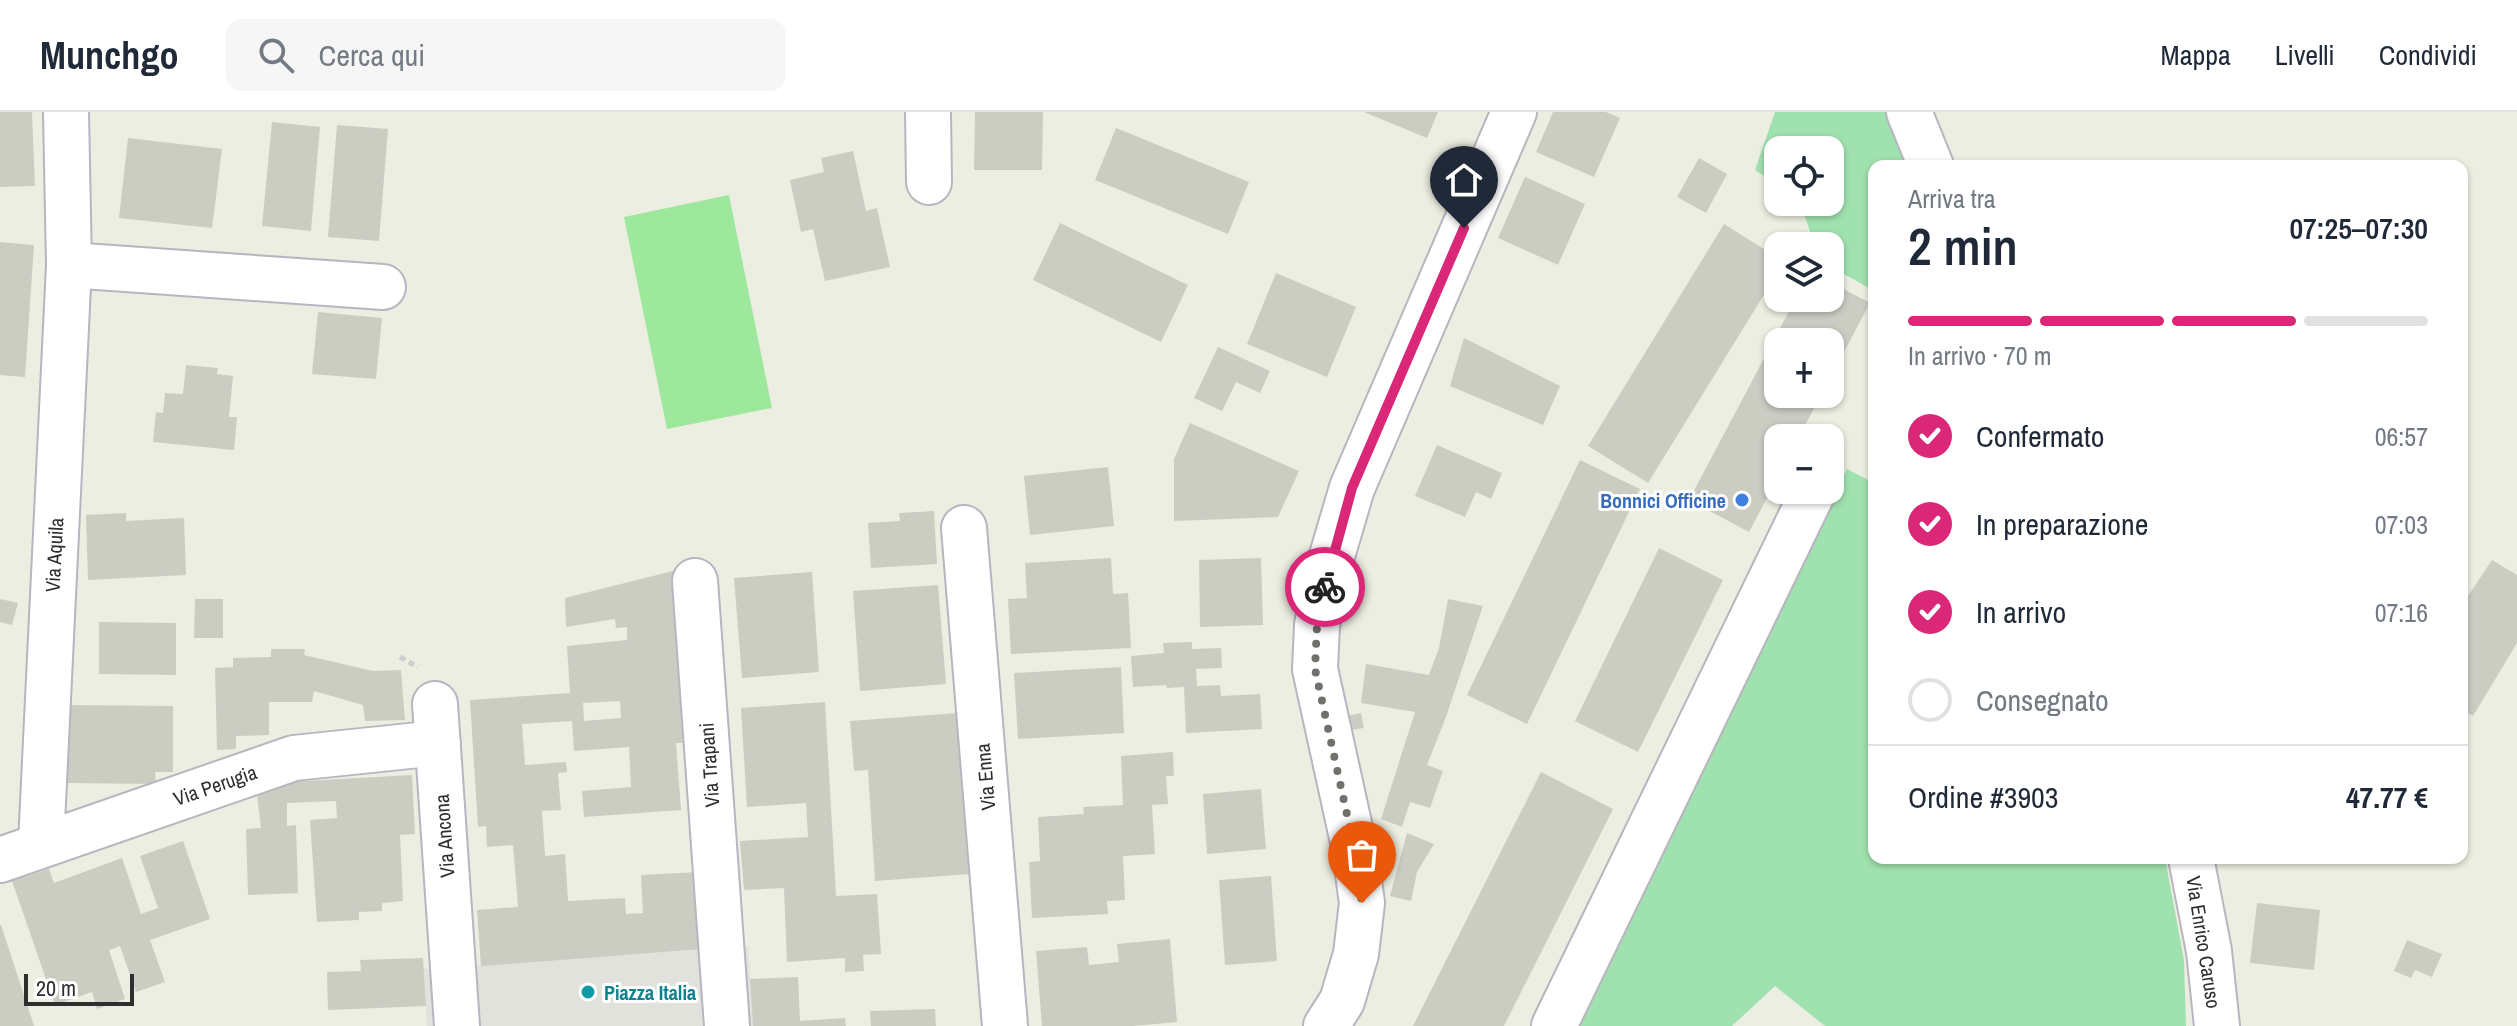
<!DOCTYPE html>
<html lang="it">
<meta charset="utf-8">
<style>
:root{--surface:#fff;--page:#f6f6f7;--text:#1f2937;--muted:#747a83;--line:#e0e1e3;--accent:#db2777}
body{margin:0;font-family:"Archivo Narrow",sans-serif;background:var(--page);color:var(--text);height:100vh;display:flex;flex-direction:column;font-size:30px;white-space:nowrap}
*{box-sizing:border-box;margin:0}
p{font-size:26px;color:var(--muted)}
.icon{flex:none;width:44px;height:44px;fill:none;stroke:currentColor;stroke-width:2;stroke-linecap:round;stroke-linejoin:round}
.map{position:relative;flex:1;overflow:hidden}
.panel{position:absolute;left:1868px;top:48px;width:600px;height:704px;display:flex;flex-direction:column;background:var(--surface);border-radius:16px;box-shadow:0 2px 6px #0004}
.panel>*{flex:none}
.controls{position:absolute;left:1764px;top:24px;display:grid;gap:16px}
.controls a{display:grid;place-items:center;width:80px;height:80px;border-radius:16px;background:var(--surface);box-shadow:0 2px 6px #0004;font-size:40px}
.scale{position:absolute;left:24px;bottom:20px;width:110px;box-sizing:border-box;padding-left:8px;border:4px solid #2e2e2e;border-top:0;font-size:22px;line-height:28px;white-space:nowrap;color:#2e2e2e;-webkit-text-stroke:6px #fff;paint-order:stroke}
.pin{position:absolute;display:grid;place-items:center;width:68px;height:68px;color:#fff;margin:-82px -34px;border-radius:50% 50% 50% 0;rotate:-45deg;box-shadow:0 0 8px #0007}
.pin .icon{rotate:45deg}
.courier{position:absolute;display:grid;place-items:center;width:80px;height:80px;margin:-40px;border:6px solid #db2777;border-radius:50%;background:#fff;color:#222;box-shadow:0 2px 10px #0007}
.head em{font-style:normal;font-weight:600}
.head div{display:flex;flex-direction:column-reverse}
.head{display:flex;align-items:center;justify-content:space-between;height:136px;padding:0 40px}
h1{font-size:52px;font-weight:600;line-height:60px}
.bar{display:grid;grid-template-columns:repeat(4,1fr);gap:12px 8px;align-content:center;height:96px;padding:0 40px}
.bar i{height:10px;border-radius:6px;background:var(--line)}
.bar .selected{background:var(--accent)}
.bar p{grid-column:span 4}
.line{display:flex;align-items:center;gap:20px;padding:0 40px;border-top:2px solid var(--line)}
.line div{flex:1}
ol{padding:0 40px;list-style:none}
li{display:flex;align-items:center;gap:24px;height:88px}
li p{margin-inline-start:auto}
li .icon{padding:8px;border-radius:50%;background:var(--accent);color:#fff;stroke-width:4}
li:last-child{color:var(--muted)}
li i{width:44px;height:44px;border:4px solid var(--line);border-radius:50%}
header{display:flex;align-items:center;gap:48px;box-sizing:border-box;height:112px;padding:0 40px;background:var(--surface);border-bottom:2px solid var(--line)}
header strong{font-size:38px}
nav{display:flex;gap:44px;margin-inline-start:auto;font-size:28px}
.search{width:560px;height:72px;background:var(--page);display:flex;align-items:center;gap:20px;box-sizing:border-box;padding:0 28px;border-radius:16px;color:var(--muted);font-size:30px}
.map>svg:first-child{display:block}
.green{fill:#a0e2af}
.pitch{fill:#9ee89d}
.plaza{fill:#e1e2dc}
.building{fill:#cbcdc3;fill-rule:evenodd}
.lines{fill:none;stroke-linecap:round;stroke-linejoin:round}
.minor-casing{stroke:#b9b4c0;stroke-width:48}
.path{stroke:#cdcdcd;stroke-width:5;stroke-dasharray:6 4;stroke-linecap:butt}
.minor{stroke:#fff;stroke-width:44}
.done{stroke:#70716d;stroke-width:8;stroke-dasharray:0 14.4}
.route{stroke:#db2777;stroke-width:10}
.shop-dot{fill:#3f7fe0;stroke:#fff;stroke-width:3}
.culture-dot{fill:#0f9aa8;stroke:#fff;stroke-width:3}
.labels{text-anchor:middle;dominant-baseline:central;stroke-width:6;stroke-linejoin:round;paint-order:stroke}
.shop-label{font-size:20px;font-weight:bold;fill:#366cbe;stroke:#fff;text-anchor:end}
.street-label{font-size:20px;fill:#2e2e2e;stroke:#fff}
.culture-label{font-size:20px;font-weight:bold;fill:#0d838f;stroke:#fff;text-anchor:start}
</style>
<header>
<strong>Munchgo</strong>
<div class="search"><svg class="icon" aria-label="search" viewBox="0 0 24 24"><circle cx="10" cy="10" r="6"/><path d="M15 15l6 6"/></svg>Cerca qui</div>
<nav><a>Mappa</a><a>Livelli</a><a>Condividi</a></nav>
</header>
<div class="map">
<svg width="2517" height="914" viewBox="0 0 2517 914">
<rect width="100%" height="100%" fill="#eceee1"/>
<path class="green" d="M 1775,0 L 1887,0 L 1911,54 L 1874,54 L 1874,179 L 1830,154 L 1830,134 L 1815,134 L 1800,90 L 1830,90 L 1830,38 L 1778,38 L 1778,73 L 1755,58 Z
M 1847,357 L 1874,371 L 1874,746 L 2165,746 L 2184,848 L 2186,914 L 1825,914 L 1775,874 L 1732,914 L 1576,914 Z"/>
<path class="pitch" d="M 729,83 L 772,296 L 667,317 L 624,105 Z"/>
<path class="plaza" d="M 748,834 L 753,914 L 427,914 L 424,857 Z"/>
<path class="building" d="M 0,0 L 32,0 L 35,74 L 0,75 Z
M 975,0 L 1043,0 L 1042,58 L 974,58 Z
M 1364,0 L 1438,0 L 1427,26 Z
M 1553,0 L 1606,0 L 1620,6 L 1594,65 L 1536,40 Z
M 272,10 L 320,15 L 311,119 L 262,114 Z
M 337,13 L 388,17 L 379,129 L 328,125 Z
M 1116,16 L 1249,70 L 1228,122 L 1095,68 Z
M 128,26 L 222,37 L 212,116 L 119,106 Z
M 853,39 L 866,99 L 877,96 L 890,155 L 825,169 L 813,117 L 801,120 L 790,68 L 824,60 L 821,46 Z
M 1699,46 L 1727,62 L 1706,101 L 1677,85 Z
M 1525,65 L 1585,92 L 1558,153 L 1498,126 Z
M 1060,111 L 1188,173 L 1161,230 L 1033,168 Z
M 1724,112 L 1778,146 L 1778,160 L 1648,371 L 1588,334 Z
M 0,130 L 34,133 L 25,265 L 0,263 Z
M 1276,161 L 1356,195 L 1327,265 L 1247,232 Z
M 1830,170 L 1870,191 L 1830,266 L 1830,230 L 1778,230 L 1778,282 L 1822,282 L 1798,326 L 1778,326 L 1778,365 L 1749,420 L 1689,388 L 1796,186 L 1830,186 Z
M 318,200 L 382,206 L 376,267 L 312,262 Z
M 1464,226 L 1560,274 L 1543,313 L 1450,274 Z
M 1218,235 L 1270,259 L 1260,281 L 1236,270 L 1222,299 L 1194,286 Z
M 186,253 L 218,256 L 217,262 L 233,264 L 229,305 L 237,305 L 234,338 L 153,330 L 156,300 L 163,301 L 165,281 L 183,282 Z
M 1190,311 L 1299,359 L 1278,405 L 1174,409 L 1174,347 Z
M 1437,333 L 1502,361 L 1491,387 L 1476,380 L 1465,405 L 1415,384 Z
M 1580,348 L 1640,377 L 1527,612 L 1467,583 Z
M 1108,355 L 1114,414 L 1030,423 L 1024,364 Z
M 934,399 L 937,452 L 871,456 L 868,411 L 900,409 L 899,401 Z
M 126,401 L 126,409 L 184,406 L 186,463 L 88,468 L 86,403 Z
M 1659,436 L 1723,468 L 1638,640 L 1575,609 Z
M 1111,446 L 1113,482 L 1128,481 L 1131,536 L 1011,542 L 1008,487 L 1027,486 L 1025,451 Z
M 1261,446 L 1263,513 L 1200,515 L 1199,448 Z
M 2492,448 L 2517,463 L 2517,531 L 2473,604 L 2462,597 L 2462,493 Z
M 673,459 L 685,631 L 676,631 L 681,698 L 584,705 L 582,679 L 631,675 L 629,635 L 574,639 L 572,609 L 522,612 L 525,653 L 566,650 L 567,660 L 558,661 L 561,698 L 542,699 L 545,744 L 565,742 L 568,789 L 625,786 L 626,802 L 643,801 L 641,763 L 699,760 L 702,837 L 481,854 L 477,798 L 518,795 L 513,733 L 487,735 L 486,714 L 478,715 L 470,588 L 570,581 L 567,534 L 627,528 L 627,515 L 616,516 L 615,507 L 566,515 L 565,486 ZM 620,589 L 621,606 L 584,609 L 583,591 Z
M 812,460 L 819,560 L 742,566 L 734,466 Z
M 938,473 L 946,572 L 860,579 L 853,479 Z
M 0,487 L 18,491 L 12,513 L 0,510 Z
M 195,487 L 223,487 L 223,526 L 194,526 Z
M 1448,487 L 1483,494 L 1446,605 L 1427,653 L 1443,659 L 1430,696 L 1410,690 L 1402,715 L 1381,707 L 1415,600 L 1361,591 L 1366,552 L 1429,563 L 1439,536 Z
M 99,510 L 176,511 L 176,563 L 99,562 Z
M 1192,530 L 1192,537 L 1221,536 L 1222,556 L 1196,557 L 1197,574 L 1220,573 L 1221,584 L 1260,582 L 1262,617 L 1186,621 L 1184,575 L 1167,576 L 1166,573 L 1133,575 L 1131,544 L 1164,541 L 1163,531 Z
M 271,537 L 305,537 L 304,543 L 373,559 L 401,558 L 405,608 L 365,609 L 363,593 L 314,579 L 312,590 L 269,590 L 269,623 L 236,624 L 236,637 L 217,638 L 215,556 L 233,555 L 233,546 L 271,545 Z
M 1121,555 L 1124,621 L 1018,627 L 1014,561 Z
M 825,590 L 836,784 L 877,782 L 881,842 L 863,843 L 864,859 L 845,860 L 845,846 L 787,850 L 784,776 L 744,778 L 740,729 L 808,725 L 806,691 L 747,695 L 741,596 Z
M 66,593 L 173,594 L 173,660 L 155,660 L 156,672 L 65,671 Z
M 958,601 L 970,762 L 875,769 L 868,658 L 854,659 L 850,609 Z
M 1361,601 L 1364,616 L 1350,618 L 1347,604 Z
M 1173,640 L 1174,664 L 1166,664 L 1168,692 L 1152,693 L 1155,742 L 1123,744 L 1125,788 L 1107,789 L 1108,802 L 1032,806 L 1029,750 L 1040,749 L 1038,705 L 1084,702 L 1083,695 L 1123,693 L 1121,644 Z
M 1541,660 L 1613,697 L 1504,914 L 1413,914 Z
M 412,663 L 415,722 L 400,723 L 403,789 L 382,791 L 382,799 L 359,800 L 359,808 L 317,810 L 310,708 L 337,706 L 336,689 L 287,691 L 287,714 L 296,713 L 298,781 L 248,783 L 246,717 L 261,716 L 257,683 L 286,670 Z
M 1261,677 L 1266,737 L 1207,742 L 1203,682 Z
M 1407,721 L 1434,732 L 1417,760 L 1411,789 L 1390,784 Z
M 183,729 L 210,807 L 150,828 L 165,870 L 136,880 L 120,834 L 109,838 L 125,887 L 97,897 L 92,880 L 55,893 L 12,769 L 49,757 L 54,771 L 122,746 L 141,802 L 158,796 L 140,744 Z
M 1271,764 L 1277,849 L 1225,853 L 1219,768 Z
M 2257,791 L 2320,798 L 2314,858 L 2250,851 Z
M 0,813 L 1,813 L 34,914 L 0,914 Z
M 1170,827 L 1177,910 L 1134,914 L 1042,914 L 1036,839 L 1087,835 L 1089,853 L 1119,850 L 1117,832 Z
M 2407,828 L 2442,842 L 2432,865 L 2415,858 L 2411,866 L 2394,859 Z
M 423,846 L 426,894 L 328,898 L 327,860 L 361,859 L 360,848 Z
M 798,865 L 800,909 L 845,906 L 846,914 L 753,914 L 750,867 Z
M 935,897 L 936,914 L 871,914 L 870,899 Z"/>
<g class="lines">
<g class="minor-casing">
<path id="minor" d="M 928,0 L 929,70
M 1909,0 L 1931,54
M 69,153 L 383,175
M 964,416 L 1005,914
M 695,469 L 727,914
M 435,592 L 457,914
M 41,732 L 69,153 L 66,0
M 2191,746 L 2209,839 L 2217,914
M 0,748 L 294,646 L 438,631
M 1326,914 L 1342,889 L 1356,842 L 1362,791 L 1355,739 L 1315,557 L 1317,513 L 1329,454 L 1352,376 L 1514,0
M 1554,914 L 1814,378"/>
</g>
<path class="path" d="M 400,545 L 418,555"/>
<use href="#minor" class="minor"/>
</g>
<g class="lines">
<path class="done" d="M 1325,475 L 1317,513 L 1315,557 L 1355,739 L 1362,791"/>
<path class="route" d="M 1325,475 L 1352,376 L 1464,116"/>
</g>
<circle class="shop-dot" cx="1742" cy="388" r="8"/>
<circle class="culture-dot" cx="588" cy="880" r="8"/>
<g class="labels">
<g class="shop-label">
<text x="1726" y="388">Bonnici Officine</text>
</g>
<g class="street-label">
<text transform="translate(54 443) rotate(-87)">Via Aquila</text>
<text transform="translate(709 653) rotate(-94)">Via Trapani</text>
<text transform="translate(985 665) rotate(-95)">Via Enna</text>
<text transform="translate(215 673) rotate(-19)">Via Perugia</text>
<text transform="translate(444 724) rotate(-94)">Via Ancona</text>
<text transform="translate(2204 830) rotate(81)">Via Enrico Caruso</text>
</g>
<g class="culture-label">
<text x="604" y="880">Piazza Italia</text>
</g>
</g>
</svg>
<div class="controls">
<a><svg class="icon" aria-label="locate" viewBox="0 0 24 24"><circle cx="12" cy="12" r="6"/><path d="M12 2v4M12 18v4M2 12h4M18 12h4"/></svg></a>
<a><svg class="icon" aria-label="layers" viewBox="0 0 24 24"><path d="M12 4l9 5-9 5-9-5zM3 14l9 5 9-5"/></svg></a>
<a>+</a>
<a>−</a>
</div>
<div class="scale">20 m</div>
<div class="pin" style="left:1362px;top:791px;background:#ea580c"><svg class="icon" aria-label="bag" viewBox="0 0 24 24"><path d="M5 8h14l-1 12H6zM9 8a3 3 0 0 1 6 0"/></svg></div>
<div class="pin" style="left:1464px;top:116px;background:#1f2937"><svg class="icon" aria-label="home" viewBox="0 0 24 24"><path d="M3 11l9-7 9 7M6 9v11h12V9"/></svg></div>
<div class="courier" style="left:1325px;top:475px"><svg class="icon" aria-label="bike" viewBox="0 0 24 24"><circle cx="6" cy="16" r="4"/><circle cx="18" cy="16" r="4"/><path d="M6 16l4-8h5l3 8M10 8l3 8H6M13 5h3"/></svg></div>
<section class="panel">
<div class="head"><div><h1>2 min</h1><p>Arriva tra</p></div><em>07:25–07:30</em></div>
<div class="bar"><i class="selected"></i><i class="selected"></i><i class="selected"></i><i></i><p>In arrivo · 70 m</p></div>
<ol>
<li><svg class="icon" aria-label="check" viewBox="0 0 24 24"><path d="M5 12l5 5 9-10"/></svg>Confermato<p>06:57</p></li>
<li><svg class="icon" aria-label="check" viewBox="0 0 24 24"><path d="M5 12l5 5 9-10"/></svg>In preparazione<p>07:03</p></li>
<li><svg class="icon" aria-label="check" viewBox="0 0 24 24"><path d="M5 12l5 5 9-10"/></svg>In arrivo<p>07:16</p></li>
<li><i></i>Consegnato</li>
</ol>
<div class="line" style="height:104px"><div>Ordine #3903</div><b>47.77 €</b></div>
</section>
</div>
